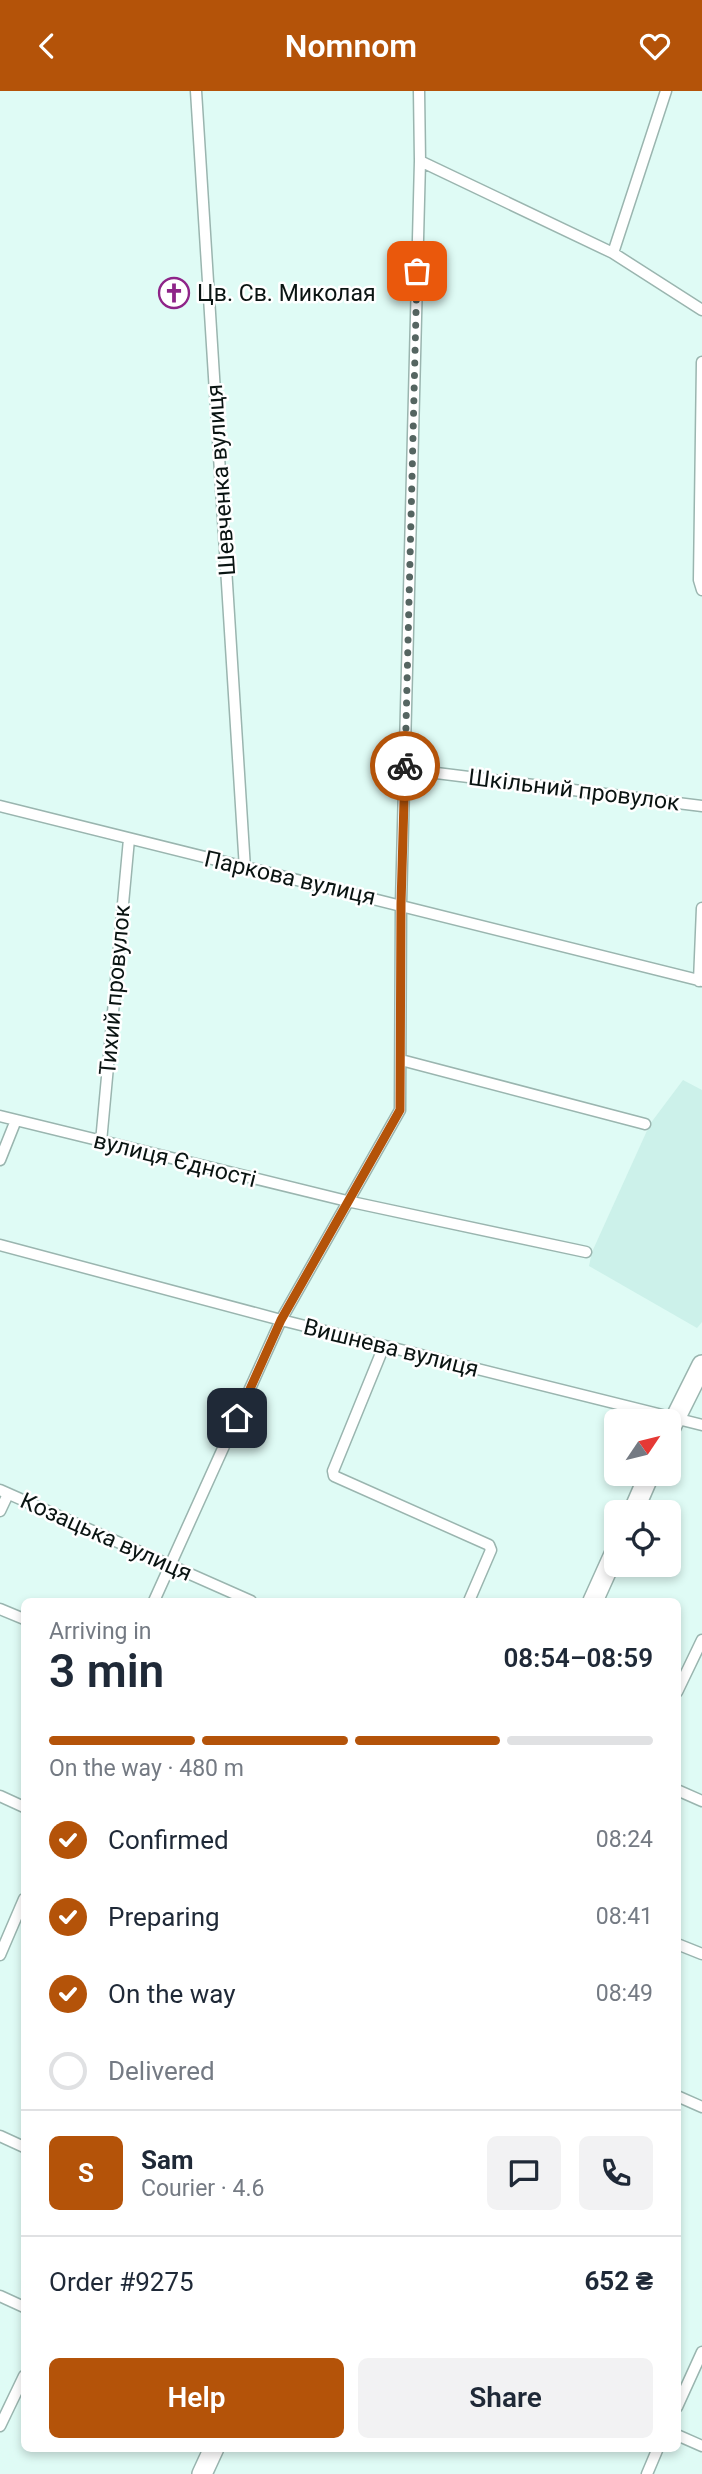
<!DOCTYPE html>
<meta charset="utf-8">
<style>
:root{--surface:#fff;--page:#f2f2f3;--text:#1f2937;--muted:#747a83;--line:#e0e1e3;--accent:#b45309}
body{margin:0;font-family:Roboto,sans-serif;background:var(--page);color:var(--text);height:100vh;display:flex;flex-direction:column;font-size:26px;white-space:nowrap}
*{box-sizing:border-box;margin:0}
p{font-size:23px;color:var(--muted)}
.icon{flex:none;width:38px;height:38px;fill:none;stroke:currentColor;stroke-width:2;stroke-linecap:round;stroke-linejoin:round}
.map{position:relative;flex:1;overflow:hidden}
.panel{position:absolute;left:21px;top:1507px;width:660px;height:854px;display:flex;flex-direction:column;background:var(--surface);border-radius:10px;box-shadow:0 4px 10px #0003}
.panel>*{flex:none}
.needle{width:46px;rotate:55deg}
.buttons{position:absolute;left:604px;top:1318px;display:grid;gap:14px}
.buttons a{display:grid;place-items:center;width:77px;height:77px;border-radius:10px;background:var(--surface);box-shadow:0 4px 10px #0003;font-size:35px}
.pin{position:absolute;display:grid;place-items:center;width:60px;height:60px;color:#fff;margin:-30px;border-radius:14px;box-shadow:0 4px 10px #0006}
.courier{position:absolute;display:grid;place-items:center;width:70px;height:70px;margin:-35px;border:5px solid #b45309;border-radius:50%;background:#fff;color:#222;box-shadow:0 2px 9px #0007}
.headline em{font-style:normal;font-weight:600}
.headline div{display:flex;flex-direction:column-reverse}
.headline{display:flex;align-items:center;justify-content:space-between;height:119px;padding:0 28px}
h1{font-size:46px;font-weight:600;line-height:52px}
.bar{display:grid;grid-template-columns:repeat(4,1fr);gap:10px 7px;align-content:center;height:84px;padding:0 28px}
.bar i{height:9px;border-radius:5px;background:var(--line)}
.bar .selected{background:var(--accent)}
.bar p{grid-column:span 4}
.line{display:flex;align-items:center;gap:18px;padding:0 28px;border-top:2px solid var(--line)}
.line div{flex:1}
.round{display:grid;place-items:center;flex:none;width:74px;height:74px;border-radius:10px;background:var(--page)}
ol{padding:0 28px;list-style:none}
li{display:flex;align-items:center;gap:21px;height:77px}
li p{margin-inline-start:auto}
li .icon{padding:7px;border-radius:50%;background:var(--accent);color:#fff;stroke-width:4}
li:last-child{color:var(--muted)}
li i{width:38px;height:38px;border:4px solid var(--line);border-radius:50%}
.primary-button{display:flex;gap:14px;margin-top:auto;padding:14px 28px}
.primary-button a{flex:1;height:80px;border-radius:10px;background:var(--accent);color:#fff;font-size:28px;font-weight:600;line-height:80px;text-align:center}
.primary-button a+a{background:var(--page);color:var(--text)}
header{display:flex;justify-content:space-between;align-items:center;height:91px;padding:0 28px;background:var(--accent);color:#fff;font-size:32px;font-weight:600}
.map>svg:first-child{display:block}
.built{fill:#ccf1ea}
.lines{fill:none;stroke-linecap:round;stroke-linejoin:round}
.street-casing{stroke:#9ab5af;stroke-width:13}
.highway-casing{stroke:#9ab5af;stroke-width:22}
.street{stroke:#fff;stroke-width:10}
.highway{stroke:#fff;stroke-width:19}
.done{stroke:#556561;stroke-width:7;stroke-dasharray:0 12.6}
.route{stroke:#b45309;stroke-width:9}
.labels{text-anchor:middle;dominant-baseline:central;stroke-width:5;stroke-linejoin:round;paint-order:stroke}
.poi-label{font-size:23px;fill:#0a1412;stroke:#fff;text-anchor:start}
.street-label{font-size:23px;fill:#0a1412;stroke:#fff}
</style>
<header><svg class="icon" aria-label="back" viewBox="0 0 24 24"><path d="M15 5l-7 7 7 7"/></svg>Nomnom<svg class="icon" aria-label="heart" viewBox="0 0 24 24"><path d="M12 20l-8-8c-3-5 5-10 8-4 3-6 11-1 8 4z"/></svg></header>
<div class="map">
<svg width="702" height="2383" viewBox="0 0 702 2383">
<rect width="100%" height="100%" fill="#dffbf5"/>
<path class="built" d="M 683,989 L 702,999 L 702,1231 L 697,1237 L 589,1175 L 592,1161 L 650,1033 Z"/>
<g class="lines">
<g class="street-casing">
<path id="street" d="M 196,0 L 245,778
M 420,70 L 613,162 L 702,219
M 613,162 L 666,0
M 702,271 L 699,489 L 702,499
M 404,678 L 702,715
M 0,715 L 702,890
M 699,890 L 702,817
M 401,969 L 645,1033
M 0,1025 L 347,1110 L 586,1161
M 101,1051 L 129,748
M 0,1069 L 16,1029
M 0,1154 L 281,1229 L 702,1334
M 384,1255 L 333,1380 L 334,1385 L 489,1454 L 491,1459 L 469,1510
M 0,1399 L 251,1510
M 0,1420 L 8,1403
M 154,1510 L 281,1229 L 400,1019 L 401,813 L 420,70 L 419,0
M 0,1518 L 24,1528
M 677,1601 L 702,1549
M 677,1699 L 702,1710
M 0,1705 L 24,1716
M 677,1853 L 702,1863
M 0,1864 L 24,1808
M 677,2005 L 702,2016
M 0,2045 L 24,2056
M 0,2205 L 24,2216
M 677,2316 L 702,2261
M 0,2335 L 24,2285
M 677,2344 L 702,2355
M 647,2383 L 658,2357"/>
</g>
<g class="highway-casing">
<path id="highway" d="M 668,1342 L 702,1274
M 633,1421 L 650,1382
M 593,1510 L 616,1459
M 202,2383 L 214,2357"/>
</g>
<use href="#street" class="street"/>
<use href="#highway" class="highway"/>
</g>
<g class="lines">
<path class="done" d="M 405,675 L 417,180"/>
<path class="route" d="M 237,1327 L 281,1229 L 400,1019 L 401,813 L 405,675"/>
</g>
<defs>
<g id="church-ring" transform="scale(1.575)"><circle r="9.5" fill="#fff" stroke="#8e2488" stroke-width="1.5"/><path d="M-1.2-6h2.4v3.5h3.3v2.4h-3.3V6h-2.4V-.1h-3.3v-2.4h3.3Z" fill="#8e2488"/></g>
</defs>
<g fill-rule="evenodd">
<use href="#church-ring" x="174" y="202"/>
</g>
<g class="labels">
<g class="poi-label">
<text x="197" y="202">Цв. Св. Миколая</text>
</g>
<g class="street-label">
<text transform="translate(221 389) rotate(-94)">Шевченка вулиця</text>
<text transform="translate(574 699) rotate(7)">Шкільний провулок</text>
<text transform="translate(290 787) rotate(13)">Паркова вулиця</text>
<text transform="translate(115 899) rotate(-85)">Тихий провулок</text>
<text transform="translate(175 1069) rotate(14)">вулиця Єдності</text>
<text transform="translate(391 1257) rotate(14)">Вишнева вулиця</text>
<text transform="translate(106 1446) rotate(24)">Козацька вулиця</text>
</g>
</g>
</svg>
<div class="buttons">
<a><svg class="needle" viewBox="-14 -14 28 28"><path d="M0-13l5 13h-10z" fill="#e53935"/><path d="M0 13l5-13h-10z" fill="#747a83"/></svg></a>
<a><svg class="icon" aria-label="locate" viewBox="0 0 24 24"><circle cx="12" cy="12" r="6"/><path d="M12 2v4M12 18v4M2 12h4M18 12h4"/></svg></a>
</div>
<div class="pin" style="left:417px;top:180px;background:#ea580c"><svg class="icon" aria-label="bag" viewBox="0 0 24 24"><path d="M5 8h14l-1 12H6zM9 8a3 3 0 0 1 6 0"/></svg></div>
<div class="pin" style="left:237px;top:1327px;background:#1f2937"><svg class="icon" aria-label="home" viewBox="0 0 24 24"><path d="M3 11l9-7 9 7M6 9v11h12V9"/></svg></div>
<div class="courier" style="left:405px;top:675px"><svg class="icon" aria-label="bike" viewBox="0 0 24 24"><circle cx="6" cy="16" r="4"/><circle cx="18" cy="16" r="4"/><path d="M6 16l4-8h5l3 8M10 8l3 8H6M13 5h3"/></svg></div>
<section class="panel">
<div class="headline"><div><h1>3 min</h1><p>Arriving in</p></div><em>08:54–08:59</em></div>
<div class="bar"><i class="selected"></i><i class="selected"></i><i class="selected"></i><i></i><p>On the way · 480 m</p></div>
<ol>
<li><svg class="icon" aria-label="check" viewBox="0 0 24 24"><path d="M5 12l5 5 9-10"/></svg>Confirmed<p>08:24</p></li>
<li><svg class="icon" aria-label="check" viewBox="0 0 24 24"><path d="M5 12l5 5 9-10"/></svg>Preparing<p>08:41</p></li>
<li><svg class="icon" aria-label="check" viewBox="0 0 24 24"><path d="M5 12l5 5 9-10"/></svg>On the way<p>08:49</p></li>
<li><i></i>Delivered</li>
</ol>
<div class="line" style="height:126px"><b class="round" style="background:var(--accent);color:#fff">S</b><div><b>Sam</b><p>Courier · 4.6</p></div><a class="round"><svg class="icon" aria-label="chat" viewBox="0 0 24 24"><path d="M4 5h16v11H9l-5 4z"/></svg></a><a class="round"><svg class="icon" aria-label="phone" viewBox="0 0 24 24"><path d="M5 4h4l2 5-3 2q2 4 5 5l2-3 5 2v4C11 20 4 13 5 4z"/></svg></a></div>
<div class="line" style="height:91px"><div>Order #9275</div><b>652 ₴</b></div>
<div class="primary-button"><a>Help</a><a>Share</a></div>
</section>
</div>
